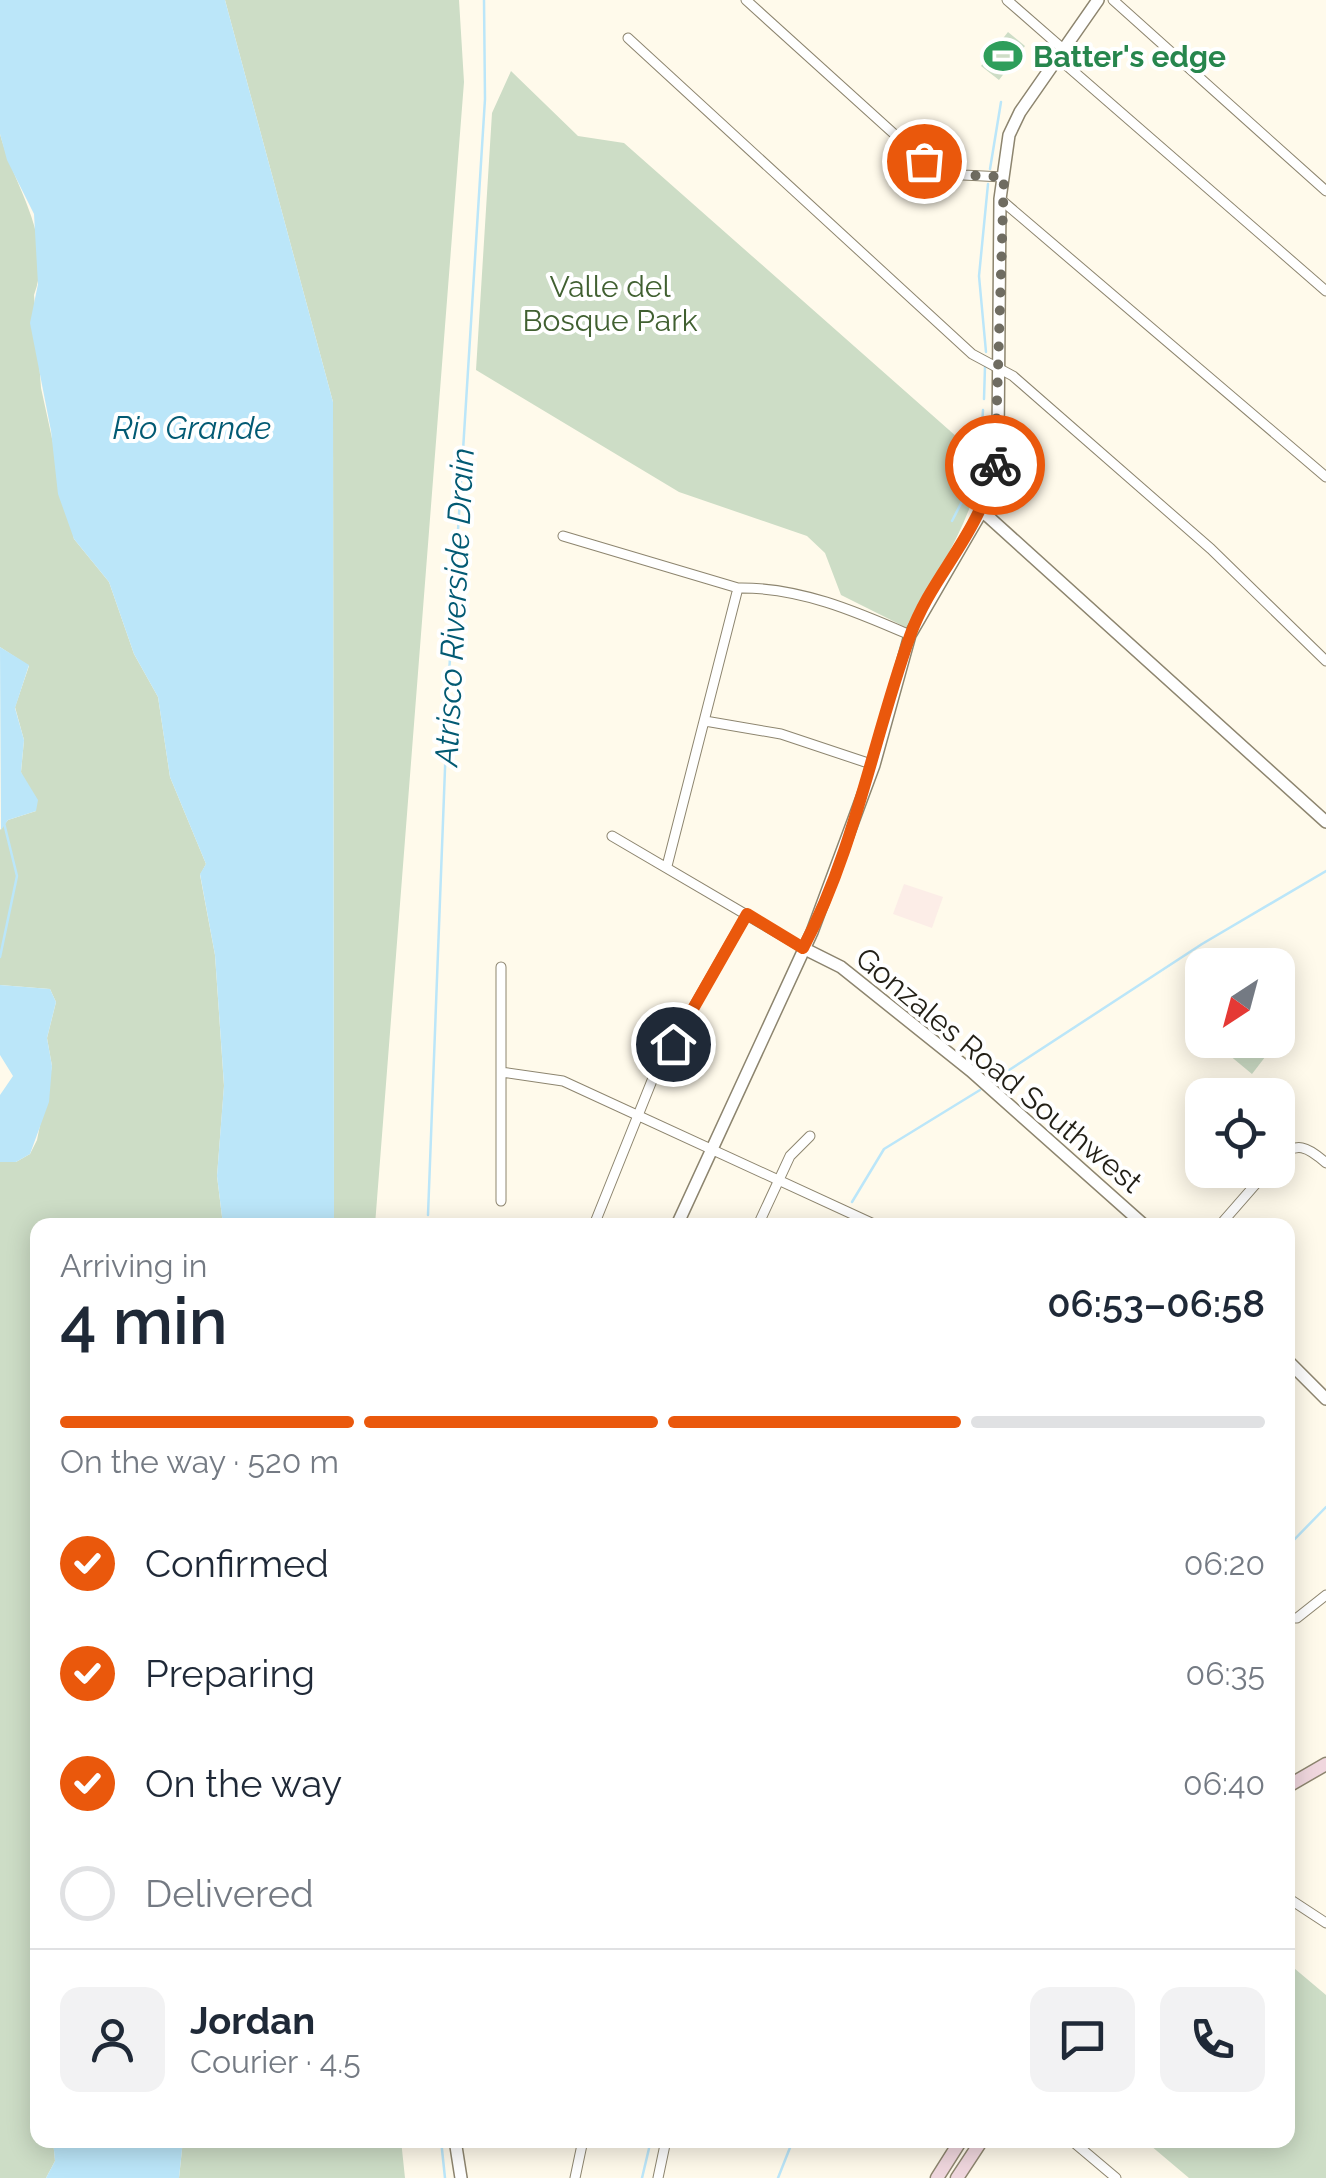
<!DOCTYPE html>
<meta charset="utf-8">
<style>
:root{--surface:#fff;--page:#f2f2f3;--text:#1f2937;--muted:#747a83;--line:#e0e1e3;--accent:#ea580c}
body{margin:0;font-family:Raleway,sans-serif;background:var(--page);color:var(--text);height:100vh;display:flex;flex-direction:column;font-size:38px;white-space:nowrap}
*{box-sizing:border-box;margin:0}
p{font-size:32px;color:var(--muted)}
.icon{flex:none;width:55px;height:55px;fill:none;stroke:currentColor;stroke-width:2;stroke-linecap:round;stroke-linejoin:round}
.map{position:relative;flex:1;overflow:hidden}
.details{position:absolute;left:30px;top:1218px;width:1265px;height:930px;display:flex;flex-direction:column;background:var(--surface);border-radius:20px;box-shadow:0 5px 25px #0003}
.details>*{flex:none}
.needle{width:65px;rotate:216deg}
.buttons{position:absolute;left:1185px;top:948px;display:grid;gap:20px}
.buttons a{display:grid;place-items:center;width:110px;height:110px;border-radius:20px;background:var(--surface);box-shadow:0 5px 25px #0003;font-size:50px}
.pin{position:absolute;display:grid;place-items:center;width:85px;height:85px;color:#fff;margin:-42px;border:5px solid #fff;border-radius:50%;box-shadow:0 2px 10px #0007}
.courier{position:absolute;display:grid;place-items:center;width:100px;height:100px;margin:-50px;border:8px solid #ea580c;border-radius:50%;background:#fff;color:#222;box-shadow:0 2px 12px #0007}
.headline em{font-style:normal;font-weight:600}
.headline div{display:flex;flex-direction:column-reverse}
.headline{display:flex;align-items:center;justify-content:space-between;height:170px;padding:0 30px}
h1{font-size:65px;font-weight:600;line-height:75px}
.bar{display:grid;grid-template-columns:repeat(4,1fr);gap:15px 10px;align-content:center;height:120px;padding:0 30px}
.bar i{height:12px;border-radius:8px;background:var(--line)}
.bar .active{background:var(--accent)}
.bar p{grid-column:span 4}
.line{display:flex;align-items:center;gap:25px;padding:0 30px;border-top:2px solid var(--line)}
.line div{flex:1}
.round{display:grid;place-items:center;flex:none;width:105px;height:105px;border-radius:20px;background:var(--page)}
ol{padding:0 30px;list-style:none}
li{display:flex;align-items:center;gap:30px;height:110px}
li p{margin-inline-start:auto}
li .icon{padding:10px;border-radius:50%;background:var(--accent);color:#fff;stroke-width:4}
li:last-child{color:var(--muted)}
li i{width:55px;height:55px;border:5px solid var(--line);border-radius:50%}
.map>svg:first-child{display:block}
.industrial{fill:#fcede7}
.green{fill:#cdddc6}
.water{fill:#bbe6f9}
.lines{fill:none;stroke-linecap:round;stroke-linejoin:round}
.stream{stroke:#bbe6f9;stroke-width:2.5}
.minor-casing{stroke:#8d856f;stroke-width:11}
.tertiary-casing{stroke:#8d856f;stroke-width:14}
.secondary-casing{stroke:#8d856f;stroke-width:15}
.minor{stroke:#fff;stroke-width:9}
.tertiary{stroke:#fff;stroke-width:11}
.secondary{stroke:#f0d7de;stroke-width:12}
.done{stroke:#6f6c61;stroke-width:10;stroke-dasharray:0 18}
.route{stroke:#ea580c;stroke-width:12}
.labels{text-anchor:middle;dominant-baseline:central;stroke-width:8;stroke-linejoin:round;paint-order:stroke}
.leisure-label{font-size:30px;font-weight:bold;fill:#27864d;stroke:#fff;text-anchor:start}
.park-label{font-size:30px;fill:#416031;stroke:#fff}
.street-label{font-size:30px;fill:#221f16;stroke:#fff}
.water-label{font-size:32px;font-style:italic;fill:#025a73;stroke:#fff}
</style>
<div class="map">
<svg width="1326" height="2178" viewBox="0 0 1326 2178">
<rect width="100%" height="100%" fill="#fffaeb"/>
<path class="industrial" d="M 904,884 L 943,897 L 932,928 L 893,914 Z"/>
<path class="green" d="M 225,0 L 459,0 L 464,82 L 375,1225 L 334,1225 L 333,402 Z
M 1008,32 L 1025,46 L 999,80 L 981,66 Z
M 511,71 L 578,136 L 624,143 L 983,460 C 973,522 935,573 909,629 L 841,595 L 825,553 L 807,536 L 679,492 L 476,370 L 492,113 Z
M 0,134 C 14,187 55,238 34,295 L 41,388 L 74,539 L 109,582 L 134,654 L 158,697 L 170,777 L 206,864 L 200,875 L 215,955 L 224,1086 L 217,1176 L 223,1225 L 38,1225 L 38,2140 L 53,2140 L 55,2161 L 46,2178 L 0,2178 L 0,1162 L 16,1162 L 30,1154 L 37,1140 L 52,1066 L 47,1038 L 56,1002 L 50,989 L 0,985 L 0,830 L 8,820 L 36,811 L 21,772 L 24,740 L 15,707 L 29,666 L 0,647 Z
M 1278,1024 L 1285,1031 L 1252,1074 L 1211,1040 L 1278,1040 Z
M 1288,1963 L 1326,1995 L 1326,2178 L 1189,2178 L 1144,2140 L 1288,2140 Z
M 183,2140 L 401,2140 L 405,2178 L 179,2178 Z"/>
<path class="water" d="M 0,0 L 225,0 L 333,402 L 334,1225 L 223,1225 L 217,1176 L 224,1085 L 215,955 L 200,874 L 206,864 L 170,777 L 158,697 L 134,654 L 109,582 L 74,539 L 58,494 L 51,431 L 30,323 L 38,284 L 34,214 L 7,160 L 0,134 Z
M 0,647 L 29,665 L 15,708 L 24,740 L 21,772 L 38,800 L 36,811 L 8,820 L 1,830 Z
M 0,985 L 50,989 L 56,1002 L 47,1038 L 52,1066 L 49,1102 L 30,1154 L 16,1162 L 0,1162 L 0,1095 L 13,1076 L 0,1055 Z
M 53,2140 L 183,2140 L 179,2178 L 46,2178 L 55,2161 Z"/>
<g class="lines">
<path class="stream" d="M 990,169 L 1001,102
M 986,352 L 979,276 L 988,184
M 984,399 L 985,367
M 982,426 L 983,410
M 952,521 L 972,482 L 982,432
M 0,957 L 17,876 L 4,823
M 1000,1076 L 1202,944 L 1326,871
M 852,1202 L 884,1149 L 980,1090
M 428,1215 L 448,690 L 485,99 L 484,0
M 841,1225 L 844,1219
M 1288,1546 L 1326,1507
M 441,2140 L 445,2178
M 642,2178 L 651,2140
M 778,2178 L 793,2140"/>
<g class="minor-casing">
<path id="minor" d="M 746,0 L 924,161 L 963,175 L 1003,177
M 1007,0 L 1063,49
M 1113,0 L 1326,191
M 628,38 L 972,354 L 1013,376 L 1211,549 L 1326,661
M 1057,57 L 1326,291
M 1000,199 L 1326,477
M 563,536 L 738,588 C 799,587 855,611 910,635
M 705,721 L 781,734 L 874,765
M 612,836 L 803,948
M 667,866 L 738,588
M 501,967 L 501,1201
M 501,1072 L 563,1081 L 876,1225
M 1278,1159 C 1296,1140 1308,1147 1326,1163
M 594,1225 L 653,1078 L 747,914
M 758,1225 L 790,1156 L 810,1136
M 1220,1225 L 1268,1170
M 1288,1618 L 1297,1618 L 1326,1595
M 1288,1898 L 1326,1923
M 1071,2140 L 1116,2178
M 575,2178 L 583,2140
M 658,2178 L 666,2140"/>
</g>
<g class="tertiary-casing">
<path id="tertiary" d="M 982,511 L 1326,822
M 803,948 L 841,967 L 971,1071 L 1144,1225
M 677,1225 L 812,932 L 874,765 L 910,635 L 982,511 L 998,442 L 1000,199 L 1009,135 L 1020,112 L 1098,0
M 1288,1361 L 1326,1399
M 455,2140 L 461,2178"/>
</g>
<g class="secondary-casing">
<path id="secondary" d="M 1288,1786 L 1326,1764
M 937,2178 L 961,2140
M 957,2178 L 982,2140"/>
</g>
<use href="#minor" class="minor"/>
<use href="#tertiary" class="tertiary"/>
<use href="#secondary" class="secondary"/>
</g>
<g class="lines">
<path class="done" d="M 924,161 L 963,175 L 1004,177 L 995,465"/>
<path class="route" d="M 673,1044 L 747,914 L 803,948 C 855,850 873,739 910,636 C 932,574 979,537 995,465"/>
</g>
<defs>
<g id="stadium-bare" transform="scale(3)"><path d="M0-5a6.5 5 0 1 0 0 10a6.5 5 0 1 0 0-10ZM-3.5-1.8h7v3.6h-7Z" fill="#2e9e5b" stroke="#fff" stroke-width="2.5" paint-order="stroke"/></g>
</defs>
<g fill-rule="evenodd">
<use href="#stadium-bare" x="1003" y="56"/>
</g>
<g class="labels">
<g class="leisure-label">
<text x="1033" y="56">Batter's edge</text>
</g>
<g class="park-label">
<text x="610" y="286">Valle del<tspan x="610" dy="34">Bosque Park</tspan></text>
</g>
<g class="street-label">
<text transform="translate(999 1070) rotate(40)">Gonzales Road Southwest</text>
</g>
<g class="water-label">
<text x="192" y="427">Rio Grande</text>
<text transform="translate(454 607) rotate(-87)">Atrisco Riverside Drain</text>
</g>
</g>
</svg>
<div class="buttons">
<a><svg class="needle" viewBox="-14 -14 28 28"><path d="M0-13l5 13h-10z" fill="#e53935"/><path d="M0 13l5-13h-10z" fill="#747a83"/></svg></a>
<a><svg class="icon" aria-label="locate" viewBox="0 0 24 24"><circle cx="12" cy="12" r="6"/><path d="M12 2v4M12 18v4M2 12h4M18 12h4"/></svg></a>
</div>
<div class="pin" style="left:924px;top:161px;background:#ea580c"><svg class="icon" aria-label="bag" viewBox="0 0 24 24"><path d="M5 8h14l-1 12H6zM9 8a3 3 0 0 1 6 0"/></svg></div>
<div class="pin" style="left:673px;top:1044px;background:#1f2937"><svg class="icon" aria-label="home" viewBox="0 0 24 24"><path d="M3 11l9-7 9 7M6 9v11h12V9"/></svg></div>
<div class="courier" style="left:995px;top:465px"><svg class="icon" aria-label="bike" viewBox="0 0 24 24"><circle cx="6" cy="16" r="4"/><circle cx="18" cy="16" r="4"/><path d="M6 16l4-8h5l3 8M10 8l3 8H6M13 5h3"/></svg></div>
<section class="details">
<div class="headline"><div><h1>4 min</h1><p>Arriving in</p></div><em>06:53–06:58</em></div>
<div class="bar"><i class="active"></i><i class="active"></i><i class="active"></i><i></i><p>On the way · 520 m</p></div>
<ol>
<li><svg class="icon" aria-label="check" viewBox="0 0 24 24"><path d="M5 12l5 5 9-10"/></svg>Confirmed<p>06:20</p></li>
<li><svg class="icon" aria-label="check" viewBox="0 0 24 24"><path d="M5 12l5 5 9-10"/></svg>Preparing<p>06:35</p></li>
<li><svg class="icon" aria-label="check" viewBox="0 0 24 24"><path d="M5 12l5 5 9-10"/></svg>On the way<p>06:40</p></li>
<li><i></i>Delivered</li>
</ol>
<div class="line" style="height:180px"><a class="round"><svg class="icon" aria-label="person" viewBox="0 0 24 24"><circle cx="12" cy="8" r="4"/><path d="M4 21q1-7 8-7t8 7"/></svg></a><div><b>Jordan</b><p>Courier · 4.5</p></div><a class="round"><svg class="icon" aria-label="chat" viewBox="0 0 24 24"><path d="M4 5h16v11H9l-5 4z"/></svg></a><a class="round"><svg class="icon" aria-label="phone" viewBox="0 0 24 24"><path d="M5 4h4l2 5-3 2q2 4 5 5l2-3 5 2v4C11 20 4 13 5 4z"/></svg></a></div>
</section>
</div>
